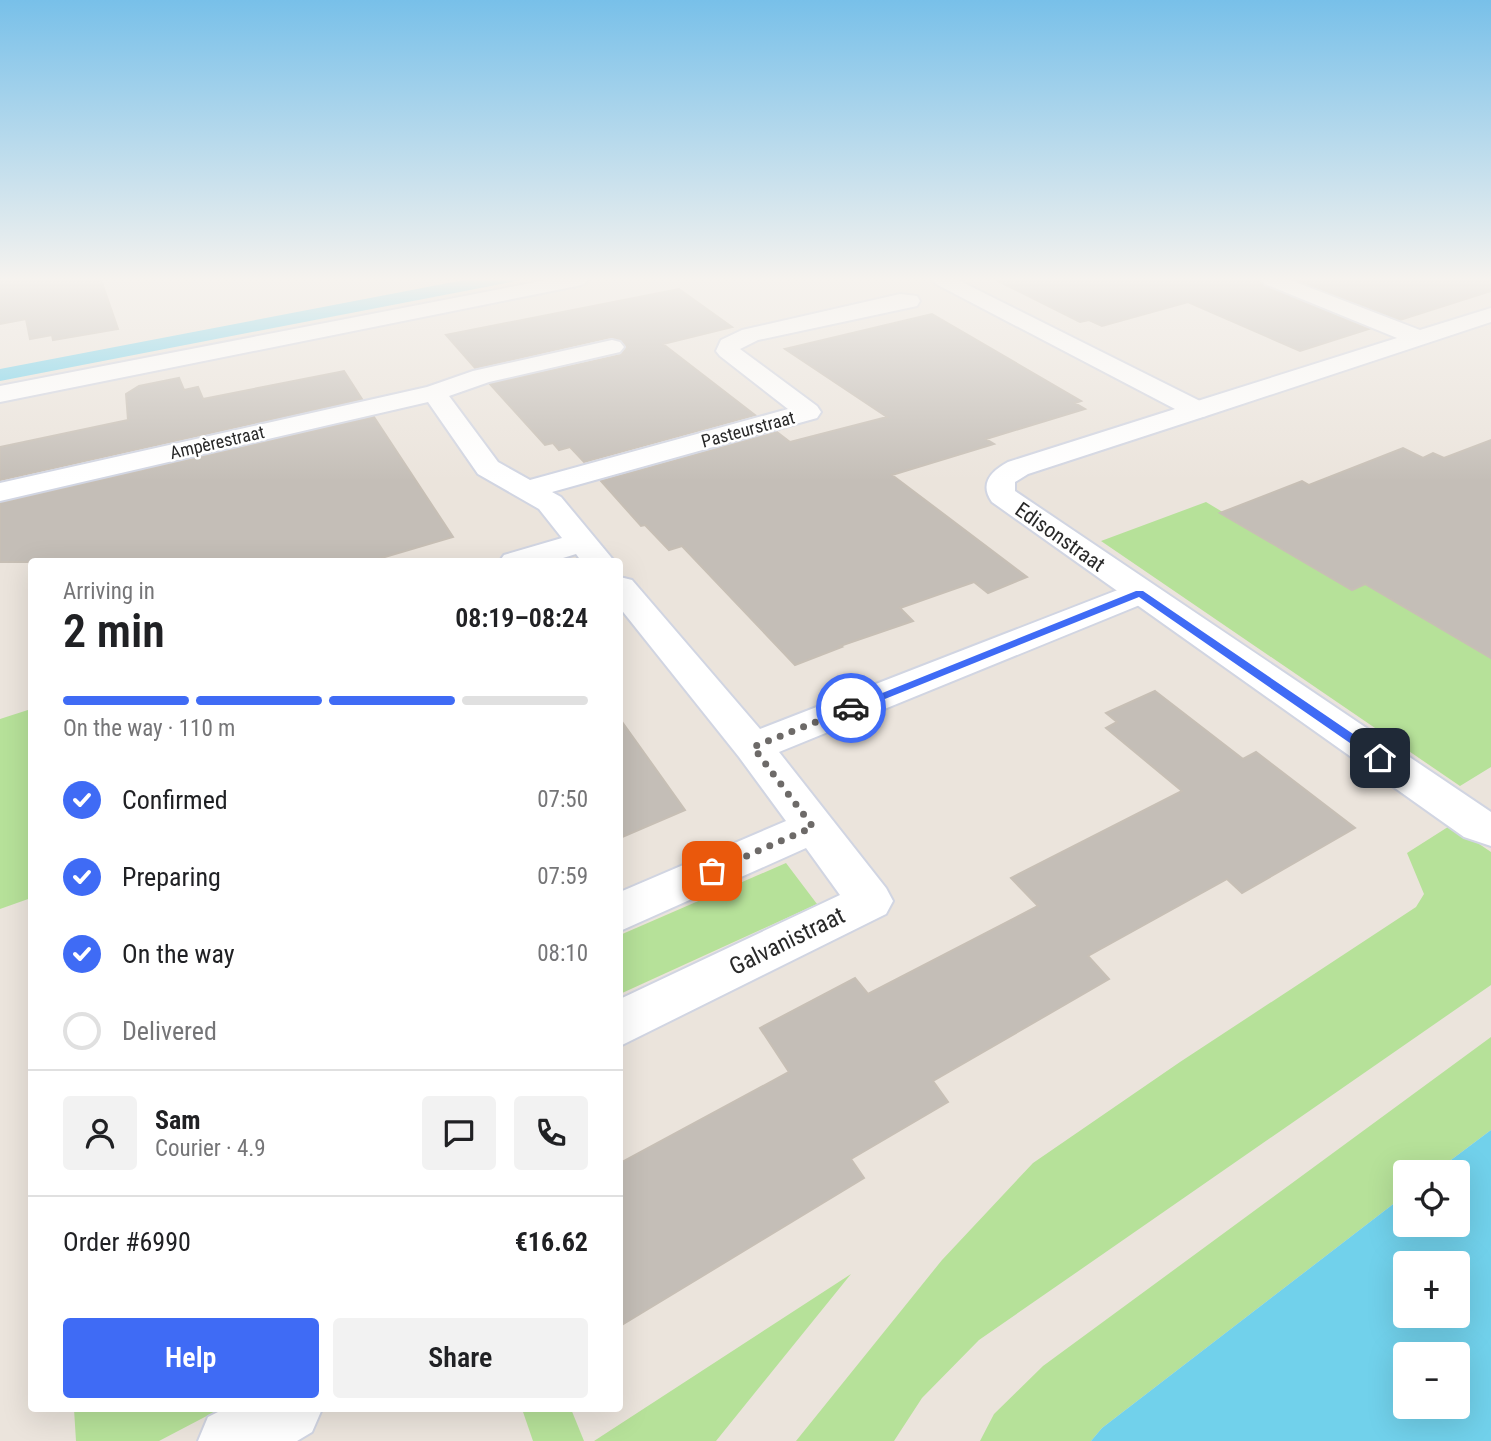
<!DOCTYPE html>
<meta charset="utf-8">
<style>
:root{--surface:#fff;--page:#f2f2f2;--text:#202124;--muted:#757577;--line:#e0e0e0;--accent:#3f6bf5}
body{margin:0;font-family:"Roboto Condensed",sans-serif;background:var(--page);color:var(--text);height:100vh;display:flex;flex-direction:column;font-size:26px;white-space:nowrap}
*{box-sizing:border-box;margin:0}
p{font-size:23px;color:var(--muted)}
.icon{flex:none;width:38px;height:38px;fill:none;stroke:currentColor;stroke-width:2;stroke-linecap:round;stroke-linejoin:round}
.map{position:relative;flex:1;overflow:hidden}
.drawer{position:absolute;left:28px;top:558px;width:595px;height:854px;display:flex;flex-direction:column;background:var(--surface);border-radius:7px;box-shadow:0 7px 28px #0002}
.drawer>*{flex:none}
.tools{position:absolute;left:1393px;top:1160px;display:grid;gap:14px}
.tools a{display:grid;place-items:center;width:77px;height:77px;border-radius:7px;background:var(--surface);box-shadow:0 7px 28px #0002;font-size:35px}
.pin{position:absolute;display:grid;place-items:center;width:60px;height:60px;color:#fff;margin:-30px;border-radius:14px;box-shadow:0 4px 10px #0006}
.courier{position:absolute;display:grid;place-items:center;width:70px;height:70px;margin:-35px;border:5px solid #3f6bf5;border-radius:50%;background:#fff;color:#222;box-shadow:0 2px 9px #0007}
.summary em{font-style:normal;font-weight:600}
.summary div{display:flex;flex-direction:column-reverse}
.summary{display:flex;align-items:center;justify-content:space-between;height:119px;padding:0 35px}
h1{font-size:46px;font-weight:600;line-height:52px}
.bar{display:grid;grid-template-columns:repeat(4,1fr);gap:10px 7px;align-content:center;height:84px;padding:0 35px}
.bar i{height:9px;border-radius:5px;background:var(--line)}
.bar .active{background:var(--accent)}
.bar p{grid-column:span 4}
.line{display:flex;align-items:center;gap:18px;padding:0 35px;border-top:2px solid var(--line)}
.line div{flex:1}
.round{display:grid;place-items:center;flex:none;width:74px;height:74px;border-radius:7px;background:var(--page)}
ol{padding:0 35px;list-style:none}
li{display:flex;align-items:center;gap:21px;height:77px}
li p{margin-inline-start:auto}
li .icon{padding:7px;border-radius:50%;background:var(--accent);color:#fff;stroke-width:4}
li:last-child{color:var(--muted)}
li i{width:38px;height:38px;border:4px solid var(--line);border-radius:50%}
.cta{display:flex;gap:14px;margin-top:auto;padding:14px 35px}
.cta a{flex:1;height:80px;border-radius:7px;background:var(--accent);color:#fff;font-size:28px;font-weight:600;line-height:80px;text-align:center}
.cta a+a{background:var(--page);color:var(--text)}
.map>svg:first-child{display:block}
.green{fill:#b6e199}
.water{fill:#71d1eb;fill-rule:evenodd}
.building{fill:#c4beb7;stroke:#c7bfb5;stroke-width:2}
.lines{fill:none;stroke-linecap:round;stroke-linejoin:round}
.minor-casing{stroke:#d1d5e2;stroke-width:4}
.tertiary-casing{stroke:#d1d5e2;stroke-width:4}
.secondary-casing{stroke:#d1d5e2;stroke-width:4}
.minor{fill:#fff;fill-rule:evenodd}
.tertiary{fill:#fff;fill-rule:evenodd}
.secondary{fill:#fff;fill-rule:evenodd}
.route{fill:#3f6bf5}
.done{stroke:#6d6a68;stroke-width:7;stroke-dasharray:0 12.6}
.labels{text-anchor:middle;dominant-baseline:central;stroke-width:5;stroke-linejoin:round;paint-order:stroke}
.far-street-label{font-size:18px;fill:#292929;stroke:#fff}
.street-label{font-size:21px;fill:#292929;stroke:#fff}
.near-street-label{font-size:24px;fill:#292929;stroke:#fff}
</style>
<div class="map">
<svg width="1491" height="1441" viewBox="0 0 1491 1441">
<rect width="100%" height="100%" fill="#ebe4dc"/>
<path class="green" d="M 1206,502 L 1352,590 L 1368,583 L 1491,656 L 1491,767 L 1460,786 L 1101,541 Z
M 31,709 L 31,898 L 0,909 L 0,719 Z
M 1451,825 L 1491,852 L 1491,985 L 979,1340 L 922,1398 L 894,1441 L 796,1441 L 942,1260 L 1033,1163 L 1180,1062 L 1416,907 L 1424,894 L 1407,853 Z
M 786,863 L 817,904 L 620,994 L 620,935 Z
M 1491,1037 L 1491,1130 L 1435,1172 L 1405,1172 L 1405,1195 L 1102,1428 L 1091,1441 L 980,1441 L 994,1414 L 1043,1366 Z
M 851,1274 L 716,1441 L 594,1441 Z
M 74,1409 L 220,1409 L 159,1441 L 76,1441 Z
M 522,1409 L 571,1409 L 584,1441 L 533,1441 Z"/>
<path class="water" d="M 464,280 L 521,280 L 0,381 L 0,369 Z
M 1491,1130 L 1491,1441 L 1091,1441 L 1102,1428 L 1405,1195 L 1405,1225 L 1458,1225 L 1458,1172 L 1435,1172 ZM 1405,1264 L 1458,1264 L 1458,1316 L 1405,1316 ZM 1405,1354 L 1458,1354 L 1458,1407 L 1405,1407 Z"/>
<path class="building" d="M 0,280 L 101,280 L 118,329 L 53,340 L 52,335 L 30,339 L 26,319 L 0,324 Z
M 996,280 L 1259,280 L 1264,286 L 1369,329 L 1300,351 L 1188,302 L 1102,326 L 1089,320 L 1080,322 Z
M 1296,280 L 1491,280 L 1491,291 L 1400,320 Z
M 679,289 L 732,327 L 663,344 L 755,415 L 584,462 L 570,447 L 559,450 L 553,443 L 545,445 L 490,384 L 621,355 L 627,347 L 622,340 L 611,337 L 475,368 L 446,335 Z
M 932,314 L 1081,401 L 1075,403 L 1085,409 L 986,439 L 994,444 L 892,475 L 1027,577 L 988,593 L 974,582 L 900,608 L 913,621 L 840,646 L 842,647 L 795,665 L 682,546 L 669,550 L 645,525 L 641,526 L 601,481 L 777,432 L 790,442 L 887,417 L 785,349 Z
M 344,371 L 362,399 L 0,480 L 0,447 L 128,420 L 126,394 L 139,386 L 179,378 L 184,390 L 198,387 L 203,399 Z
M 374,417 L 453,537 L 368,562 L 0,562 L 0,503 Z
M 1491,440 L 1491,658 L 1365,584 L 1352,590 L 1220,513 L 1302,481 L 1309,485 L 1403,448 L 1423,458 L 1433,453 L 1444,458 Z
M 1155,691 L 1243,759 L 1256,752 L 1355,828 L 1242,893 L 1227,879 L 1088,956 L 1109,979 L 933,1081 L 948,1102 L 851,1159 L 864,1178 L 620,1326 L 620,1163 L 789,1072 L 760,1028 L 855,978 L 868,994 L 1038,906 L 1011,878 L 1182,791 L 1106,728 L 1117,722 L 1106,713 Z
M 620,719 L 685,810 L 620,838 Z"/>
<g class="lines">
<g class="minor-casing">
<path id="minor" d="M 1262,280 L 1290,280 L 1420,330 L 1491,308 L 1491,322 L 1206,416 L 1197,418 L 1188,416 L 1184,410 L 1188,404 L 1397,338 L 1265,284 Z
M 900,294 L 917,296 L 920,301 L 917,306 L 758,340 L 740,349 L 817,406 L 821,412 L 817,418 L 552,492 L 561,497 L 615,562 L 582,562 L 576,554 L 550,562 L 499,562 L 504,555 L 562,538 L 539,509 L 478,474 L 428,402 L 0,501 L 0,483 L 427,387 L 473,371 L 612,340 L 620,342 L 624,347 L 620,352 L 489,382 L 449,396 L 498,462 L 530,480 L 788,409 L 720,356 L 716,351 L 721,340 L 742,330 Z
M 620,577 L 632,580 L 760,729 L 1128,586 L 1140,583 L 1152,586 L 1157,593 L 1152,600 L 779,752 L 886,888 L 893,901 L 886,914 L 620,1046 L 620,999 L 840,895 L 806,848 L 620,931 L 620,892 L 786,821 L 739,757 L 620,608 Z
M 224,1409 L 322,1409 L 312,1432 L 297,1441 L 198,1441 L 208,1417 Z"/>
</g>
<g class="tertiary-casing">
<path id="tertiary" d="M 932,280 L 958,280 L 1206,404 L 1210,410 L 1206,416 L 1028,474 L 1015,482 L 1015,491 L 1491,812 L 1491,846 L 1464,837 L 992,502 C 979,484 991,471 1008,462 L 1175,409 L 936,284 Z"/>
</g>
<g class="secondary-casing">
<path id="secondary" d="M 547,280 L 588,280 L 584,284 L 577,286 L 0,402 L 0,386 Z"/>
</g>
<use href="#minor" class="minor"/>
<use href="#tertiary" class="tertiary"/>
<use href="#secondary" class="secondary"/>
</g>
<linearGradient id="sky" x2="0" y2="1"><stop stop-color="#78c0e9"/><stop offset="0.58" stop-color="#f6f3ef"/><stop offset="1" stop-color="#f6f3ef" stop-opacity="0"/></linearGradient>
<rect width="1491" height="481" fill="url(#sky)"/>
<path class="route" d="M 1136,591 L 1143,591 L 1384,755 L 1384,761 L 1376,761 L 1139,597 L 855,711 L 847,711 L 845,708 Z"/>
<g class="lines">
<path class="done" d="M 712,871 L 813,827 L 753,747 L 851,708"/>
</g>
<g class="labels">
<g class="far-street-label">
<text transform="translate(748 429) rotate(-15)">Pasteurstraat</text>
<text transform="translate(217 442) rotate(-13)">Ampèrestraat</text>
</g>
<g class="street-label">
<text transform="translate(1060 537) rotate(35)">Edisonstraat</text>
</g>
<g class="near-street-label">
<text transform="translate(787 941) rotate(-26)">Galvanistraat</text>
</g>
</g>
</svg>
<div class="tools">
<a><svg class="icon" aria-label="locate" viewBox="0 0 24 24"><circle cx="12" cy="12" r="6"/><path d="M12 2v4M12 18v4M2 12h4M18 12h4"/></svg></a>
<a>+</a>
<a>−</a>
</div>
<div class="pin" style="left:712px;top:871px;background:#ea580c"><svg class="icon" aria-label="bag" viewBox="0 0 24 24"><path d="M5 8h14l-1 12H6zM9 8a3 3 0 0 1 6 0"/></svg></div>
<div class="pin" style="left:1380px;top:758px;background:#1f2937"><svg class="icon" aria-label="home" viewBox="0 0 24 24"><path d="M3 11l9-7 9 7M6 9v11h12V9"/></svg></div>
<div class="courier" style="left:851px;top:708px"><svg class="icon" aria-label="car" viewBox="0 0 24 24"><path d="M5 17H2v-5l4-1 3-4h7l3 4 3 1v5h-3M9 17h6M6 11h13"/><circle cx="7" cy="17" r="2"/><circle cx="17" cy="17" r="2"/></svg></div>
<section class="drawer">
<div class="summary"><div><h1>2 min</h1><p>Arriving in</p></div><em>08:19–08:24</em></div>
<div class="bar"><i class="active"></i><i class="active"></i><i class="active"></i><i></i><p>On the way · 110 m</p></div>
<ol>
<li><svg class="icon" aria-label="check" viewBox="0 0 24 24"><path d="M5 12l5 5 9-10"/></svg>Confirmed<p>07:50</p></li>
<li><svg class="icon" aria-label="check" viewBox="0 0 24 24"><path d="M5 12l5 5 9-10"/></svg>Preparing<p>07:59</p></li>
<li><svg class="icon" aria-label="check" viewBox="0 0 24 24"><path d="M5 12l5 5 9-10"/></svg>On the way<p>08:10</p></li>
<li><i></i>Delivered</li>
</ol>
<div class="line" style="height:126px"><a class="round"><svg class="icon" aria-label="person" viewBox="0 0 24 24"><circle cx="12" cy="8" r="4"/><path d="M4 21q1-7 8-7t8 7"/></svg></a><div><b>Sam</b><p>Courier · 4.9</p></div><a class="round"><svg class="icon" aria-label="chat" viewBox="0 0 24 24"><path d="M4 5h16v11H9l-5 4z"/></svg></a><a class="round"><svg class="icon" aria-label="phone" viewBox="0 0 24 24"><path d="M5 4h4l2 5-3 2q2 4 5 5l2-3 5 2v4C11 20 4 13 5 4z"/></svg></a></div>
<div class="line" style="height:91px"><div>Order #6990</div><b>€16.62</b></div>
<div class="cta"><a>Help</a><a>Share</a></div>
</section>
</div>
